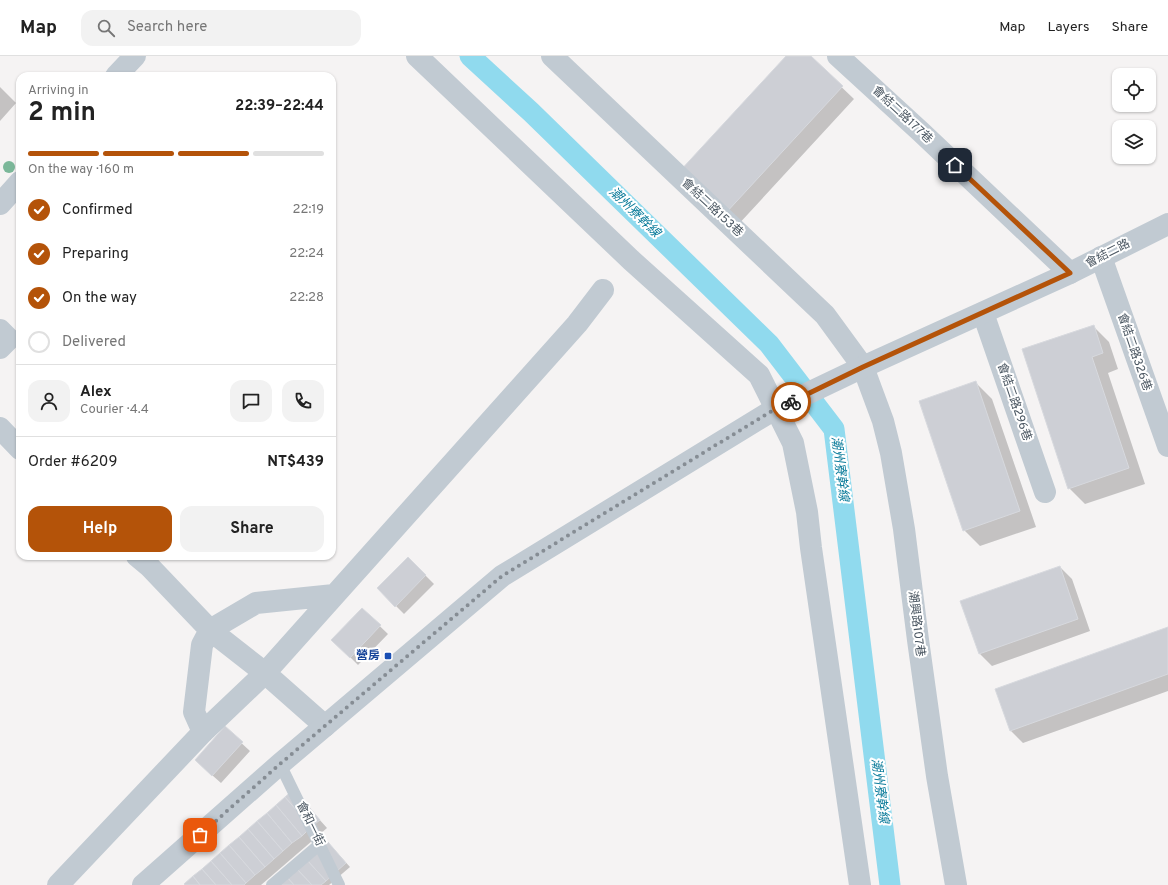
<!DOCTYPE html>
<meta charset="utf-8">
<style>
:root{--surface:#fff;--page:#f2f2f2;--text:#222;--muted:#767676;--line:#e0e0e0;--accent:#b45309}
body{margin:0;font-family:Overpass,"Noto Sans TC",sans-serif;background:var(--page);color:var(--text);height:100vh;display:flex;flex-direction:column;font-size:15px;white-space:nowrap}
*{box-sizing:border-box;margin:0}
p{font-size:13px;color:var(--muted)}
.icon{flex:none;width:22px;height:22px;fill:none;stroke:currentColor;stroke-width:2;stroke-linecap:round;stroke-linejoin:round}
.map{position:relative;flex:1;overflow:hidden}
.drawer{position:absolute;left:16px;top:16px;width:320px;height:488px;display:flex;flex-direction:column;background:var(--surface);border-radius:12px;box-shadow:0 1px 3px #0004}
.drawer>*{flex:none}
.fabs{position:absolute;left:1112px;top:12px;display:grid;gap:8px}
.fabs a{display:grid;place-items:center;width:44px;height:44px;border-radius:8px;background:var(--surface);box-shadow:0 1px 3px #0004;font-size:20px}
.pin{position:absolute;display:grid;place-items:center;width:34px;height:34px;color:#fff;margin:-17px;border-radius:8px;box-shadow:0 2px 6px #0006}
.courier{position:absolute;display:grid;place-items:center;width:40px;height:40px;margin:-20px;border:3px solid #b45309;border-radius:50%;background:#fff;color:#222;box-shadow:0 1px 5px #0007}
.headline em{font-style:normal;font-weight:700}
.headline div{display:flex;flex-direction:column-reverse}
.headline{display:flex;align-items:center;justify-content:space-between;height:68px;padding:0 12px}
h1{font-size:26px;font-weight:700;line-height:30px}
.bar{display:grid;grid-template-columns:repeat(4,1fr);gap:6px 4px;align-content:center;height:48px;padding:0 12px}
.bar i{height:5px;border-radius:3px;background:var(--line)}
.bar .on{background:var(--accent)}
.bar p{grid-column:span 4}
.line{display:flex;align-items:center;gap:10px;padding:0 12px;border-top:1px solid var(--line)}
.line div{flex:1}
.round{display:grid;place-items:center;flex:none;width:42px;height:42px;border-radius:12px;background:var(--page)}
ol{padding:0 12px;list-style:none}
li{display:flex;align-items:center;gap:12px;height:44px}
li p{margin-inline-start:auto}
li .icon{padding:4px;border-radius:50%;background:var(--accent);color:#fff;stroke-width:4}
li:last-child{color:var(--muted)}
li i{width:22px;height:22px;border:2px solid var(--line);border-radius:50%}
.cta{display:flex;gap:8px;margin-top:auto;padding:8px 12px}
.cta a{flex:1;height:46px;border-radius:12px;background:var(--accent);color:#fff;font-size:16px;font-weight:700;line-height:46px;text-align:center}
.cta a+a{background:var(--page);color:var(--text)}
header{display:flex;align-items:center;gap:24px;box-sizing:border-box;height:56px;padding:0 20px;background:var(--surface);border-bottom:1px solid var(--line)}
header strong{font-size:19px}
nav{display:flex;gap:22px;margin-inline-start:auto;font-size:14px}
.search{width:280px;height:36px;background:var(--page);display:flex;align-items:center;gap:10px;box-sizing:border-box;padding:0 14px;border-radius:12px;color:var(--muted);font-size:15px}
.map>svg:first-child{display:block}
.shadow{fill:#0003}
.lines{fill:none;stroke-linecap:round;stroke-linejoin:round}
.canal{stroke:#90daee;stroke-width:21}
.building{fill:#cdcfd5;stroke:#d7d9de}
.service{stroke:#c1cad2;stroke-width:12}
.minor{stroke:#c1cad2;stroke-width:22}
.tertiary{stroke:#c1cad2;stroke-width:22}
.tree{fill:#7bb799}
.done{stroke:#868d94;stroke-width:4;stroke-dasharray:0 7.2}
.route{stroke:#b45309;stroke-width:5}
.transit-dot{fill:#1a4fb4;stroke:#fff;stroke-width:1.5}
.labels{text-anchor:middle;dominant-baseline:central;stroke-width:4;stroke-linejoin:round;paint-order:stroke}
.street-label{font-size:12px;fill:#4a5661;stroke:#fff}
.transit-label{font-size:12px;font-weight:bold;fill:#164399;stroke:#fff;text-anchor:end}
.water-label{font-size:13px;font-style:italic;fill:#0c7c9b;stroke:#fff}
</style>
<header>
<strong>Map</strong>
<div class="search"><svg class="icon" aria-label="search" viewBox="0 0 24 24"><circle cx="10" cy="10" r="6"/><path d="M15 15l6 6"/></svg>Search here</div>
<nav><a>Map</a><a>Layers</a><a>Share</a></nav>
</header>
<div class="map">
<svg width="1168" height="829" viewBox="0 0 1168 829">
<rect width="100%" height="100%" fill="#f5f3f3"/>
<path class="shadow" d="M 787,0 L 809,0 L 854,43 L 736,171 L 692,129 Z
M 0,31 L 16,47 L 0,65 Z
M 1093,270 L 1109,286 L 1118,313 L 1108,317 L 1145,428 L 1085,448 L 1069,432 Z
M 976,327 L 992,343 L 1036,471 L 980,490 L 964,474 Z
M 408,502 L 434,528 L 404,558 L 378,532 Z
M 1060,511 L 1072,523 L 1090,575 L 992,610 L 980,598 L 962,546 Z
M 362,553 L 388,578 L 358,609 L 333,584 Z
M 1168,572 L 1168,635 L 1023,687 L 1010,674 Z
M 225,672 L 250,695 L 221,727 L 204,712 Z
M 294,735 L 327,772 L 261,829 L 184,829 Z
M 332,791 L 350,811 L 329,829 L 280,829 Z"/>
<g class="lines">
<path class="canal" d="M 470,0 L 531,56 L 769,288 L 834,373 L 890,829"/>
</g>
<path class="building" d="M 786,0 L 811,0 L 843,30 L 724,159 L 678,117 Z
M 1094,269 L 1103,297 L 1092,301 L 1129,412 L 1068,433 L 1022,293 Z
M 976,325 L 1020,455 L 963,475 L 919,345 Z
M 408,501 L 426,519 L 395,551 L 377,532 Z
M 1060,510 L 1078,563 L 979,598 L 960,545 Z
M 362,552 L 381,569 L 350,602 L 331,584 Z
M 1168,571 L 1168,618 L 1010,675 L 995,633 Z
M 225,670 L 243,686 L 212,720 L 195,704 Z
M 294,733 L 320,764 L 311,771 L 285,741 Z
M 285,741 L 311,771 L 302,780 L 276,749 Z
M 276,749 L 302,780 L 292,787 L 267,757 Z
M 267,757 L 292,787 L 283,795 L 257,765 Z
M 257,765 L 283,795 L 274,803 L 248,773 Z
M 248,773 L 274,803 L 265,811 L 239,781 Z
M 239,781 L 265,811 L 255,819 L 229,789 Z
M 328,786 L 346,807 L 336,816 L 318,795 Z
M 229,789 L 255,819 L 246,827 L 220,797 Z
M 318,795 L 336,816 L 326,825 L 307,804 Z
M 220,797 L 246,827 L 244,829 L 232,829 L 211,805 Z
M 307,804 L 326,825 L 321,829 L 312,829 L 297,813 Z
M 211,805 L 232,829 L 216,829 L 202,813 Z
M 202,813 L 216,829 L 200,829 L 193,820 Z
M 297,813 L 312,829 L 294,829 L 287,821 Z
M 193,820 L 200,829 L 185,829 L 184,828 Z
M 287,821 L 294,829 L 278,829 Z"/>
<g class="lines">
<path class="service" d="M 280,708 L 339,829
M 272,829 L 319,789"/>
<path class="minor" d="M 417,0 L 631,204 L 759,319 L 793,387 L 807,456 L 811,492 L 860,829
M 552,0 L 825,259 L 863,311 L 883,365 L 891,397 L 904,473 L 918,584 L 937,720 L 956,829
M 838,0 L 921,76 L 1070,217
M 116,20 L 135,0
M 0,148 L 20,126
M 1101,201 L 1168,390
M 983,257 L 1045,436
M 0,274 L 9,283 L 0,292
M 0,372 L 20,393
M 137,500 L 149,510 L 210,574 L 265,617 L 325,670
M 203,676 L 194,656 L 202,589 L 210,574 L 256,547 L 334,539
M 58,829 L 203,676 L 265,617 L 577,268 L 603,234"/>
<path class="tertiary" d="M 143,829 L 280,708 L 502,520 L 775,353 L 863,311 L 1070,217 L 1168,168"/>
</g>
<circle class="tree" cx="9" cy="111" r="6"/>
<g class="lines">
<path class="done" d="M 200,779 L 280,708 L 502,520 L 711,392 L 775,353 L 791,346"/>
<path class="route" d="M 791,346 L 863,311 L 1070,217 L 955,109"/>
</g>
<rect class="transit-dot" x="384" y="596" width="8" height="8" rx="2"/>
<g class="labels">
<g class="street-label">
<text transform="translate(902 59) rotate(43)">會結二路177巷</text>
<text transform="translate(712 152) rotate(43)">會結二路153巷</text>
<text transform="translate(1108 198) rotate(-27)">會結二路</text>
<text transform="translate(1134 296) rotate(71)">會結二路326巷</text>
<text transform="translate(1014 346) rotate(71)">會結二路296巷</text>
<text transform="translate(916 568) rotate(83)">潮興路107巷</text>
<text transform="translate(310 768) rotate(64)">會和一街</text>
</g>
<g class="transit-label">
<text x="380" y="600">營房</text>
</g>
<g class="water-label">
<text transform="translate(634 157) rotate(44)">潮州寮幹線</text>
<text transform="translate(839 413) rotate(83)">潮州寮幹線</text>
<text transform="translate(879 735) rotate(83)">潮州寮幹線</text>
</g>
</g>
</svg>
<div class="fabs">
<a><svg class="icon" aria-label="locate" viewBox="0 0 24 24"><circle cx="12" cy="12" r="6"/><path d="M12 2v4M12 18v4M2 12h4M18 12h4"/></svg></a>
<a><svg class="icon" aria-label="layers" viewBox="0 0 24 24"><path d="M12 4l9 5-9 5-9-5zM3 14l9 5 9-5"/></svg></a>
</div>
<div class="pin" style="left:200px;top:779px;background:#ea580c"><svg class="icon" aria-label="bag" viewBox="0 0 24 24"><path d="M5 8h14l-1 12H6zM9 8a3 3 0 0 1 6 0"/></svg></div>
<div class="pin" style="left:955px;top:109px;background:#1f2937"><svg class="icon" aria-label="home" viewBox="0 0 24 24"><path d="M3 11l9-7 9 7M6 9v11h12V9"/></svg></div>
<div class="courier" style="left:791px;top:346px"><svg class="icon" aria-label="bike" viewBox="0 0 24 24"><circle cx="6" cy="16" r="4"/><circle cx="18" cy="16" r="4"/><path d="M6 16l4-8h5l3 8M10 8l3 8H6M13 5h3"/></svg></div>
<section class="drawer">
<div class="headline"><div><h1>2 min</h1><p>Arriving in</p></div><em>22:39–22:44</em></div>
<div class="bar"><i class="on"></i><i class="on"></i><i class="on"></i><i></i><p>On the way · 160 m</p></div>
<ol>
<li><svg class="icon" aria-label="check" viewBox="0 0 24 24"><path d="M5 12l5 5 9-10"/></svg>Confirmed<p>22:19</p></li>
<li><svg class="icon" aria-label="check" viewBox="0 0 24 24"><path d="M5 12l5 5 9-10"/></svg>Preparing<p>22:24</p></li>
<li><svg class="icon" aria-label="check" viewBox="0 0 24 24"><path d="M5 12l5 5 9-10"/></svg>On the way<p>22:28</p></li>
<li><i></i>Delivered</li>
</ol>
<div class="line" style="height:72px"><a class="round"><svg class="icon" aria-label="person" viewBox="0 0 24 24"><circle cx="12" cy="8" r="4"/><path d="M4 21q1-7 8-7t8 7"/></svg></a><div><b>Alex</b><p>Courier · 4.4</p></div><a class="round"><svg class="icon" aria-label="chat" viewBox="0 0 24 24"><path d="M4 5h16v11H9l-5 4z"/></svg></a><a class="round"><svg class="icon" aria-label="phone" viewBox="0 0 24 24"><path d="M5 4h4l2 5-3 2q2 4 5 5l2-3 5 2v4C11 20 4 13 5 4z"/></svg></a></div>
<div class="line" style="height:52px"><div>Order #6209</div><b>NT$439</b></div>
<div class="cta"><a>Help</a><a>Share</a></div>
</section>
</div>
